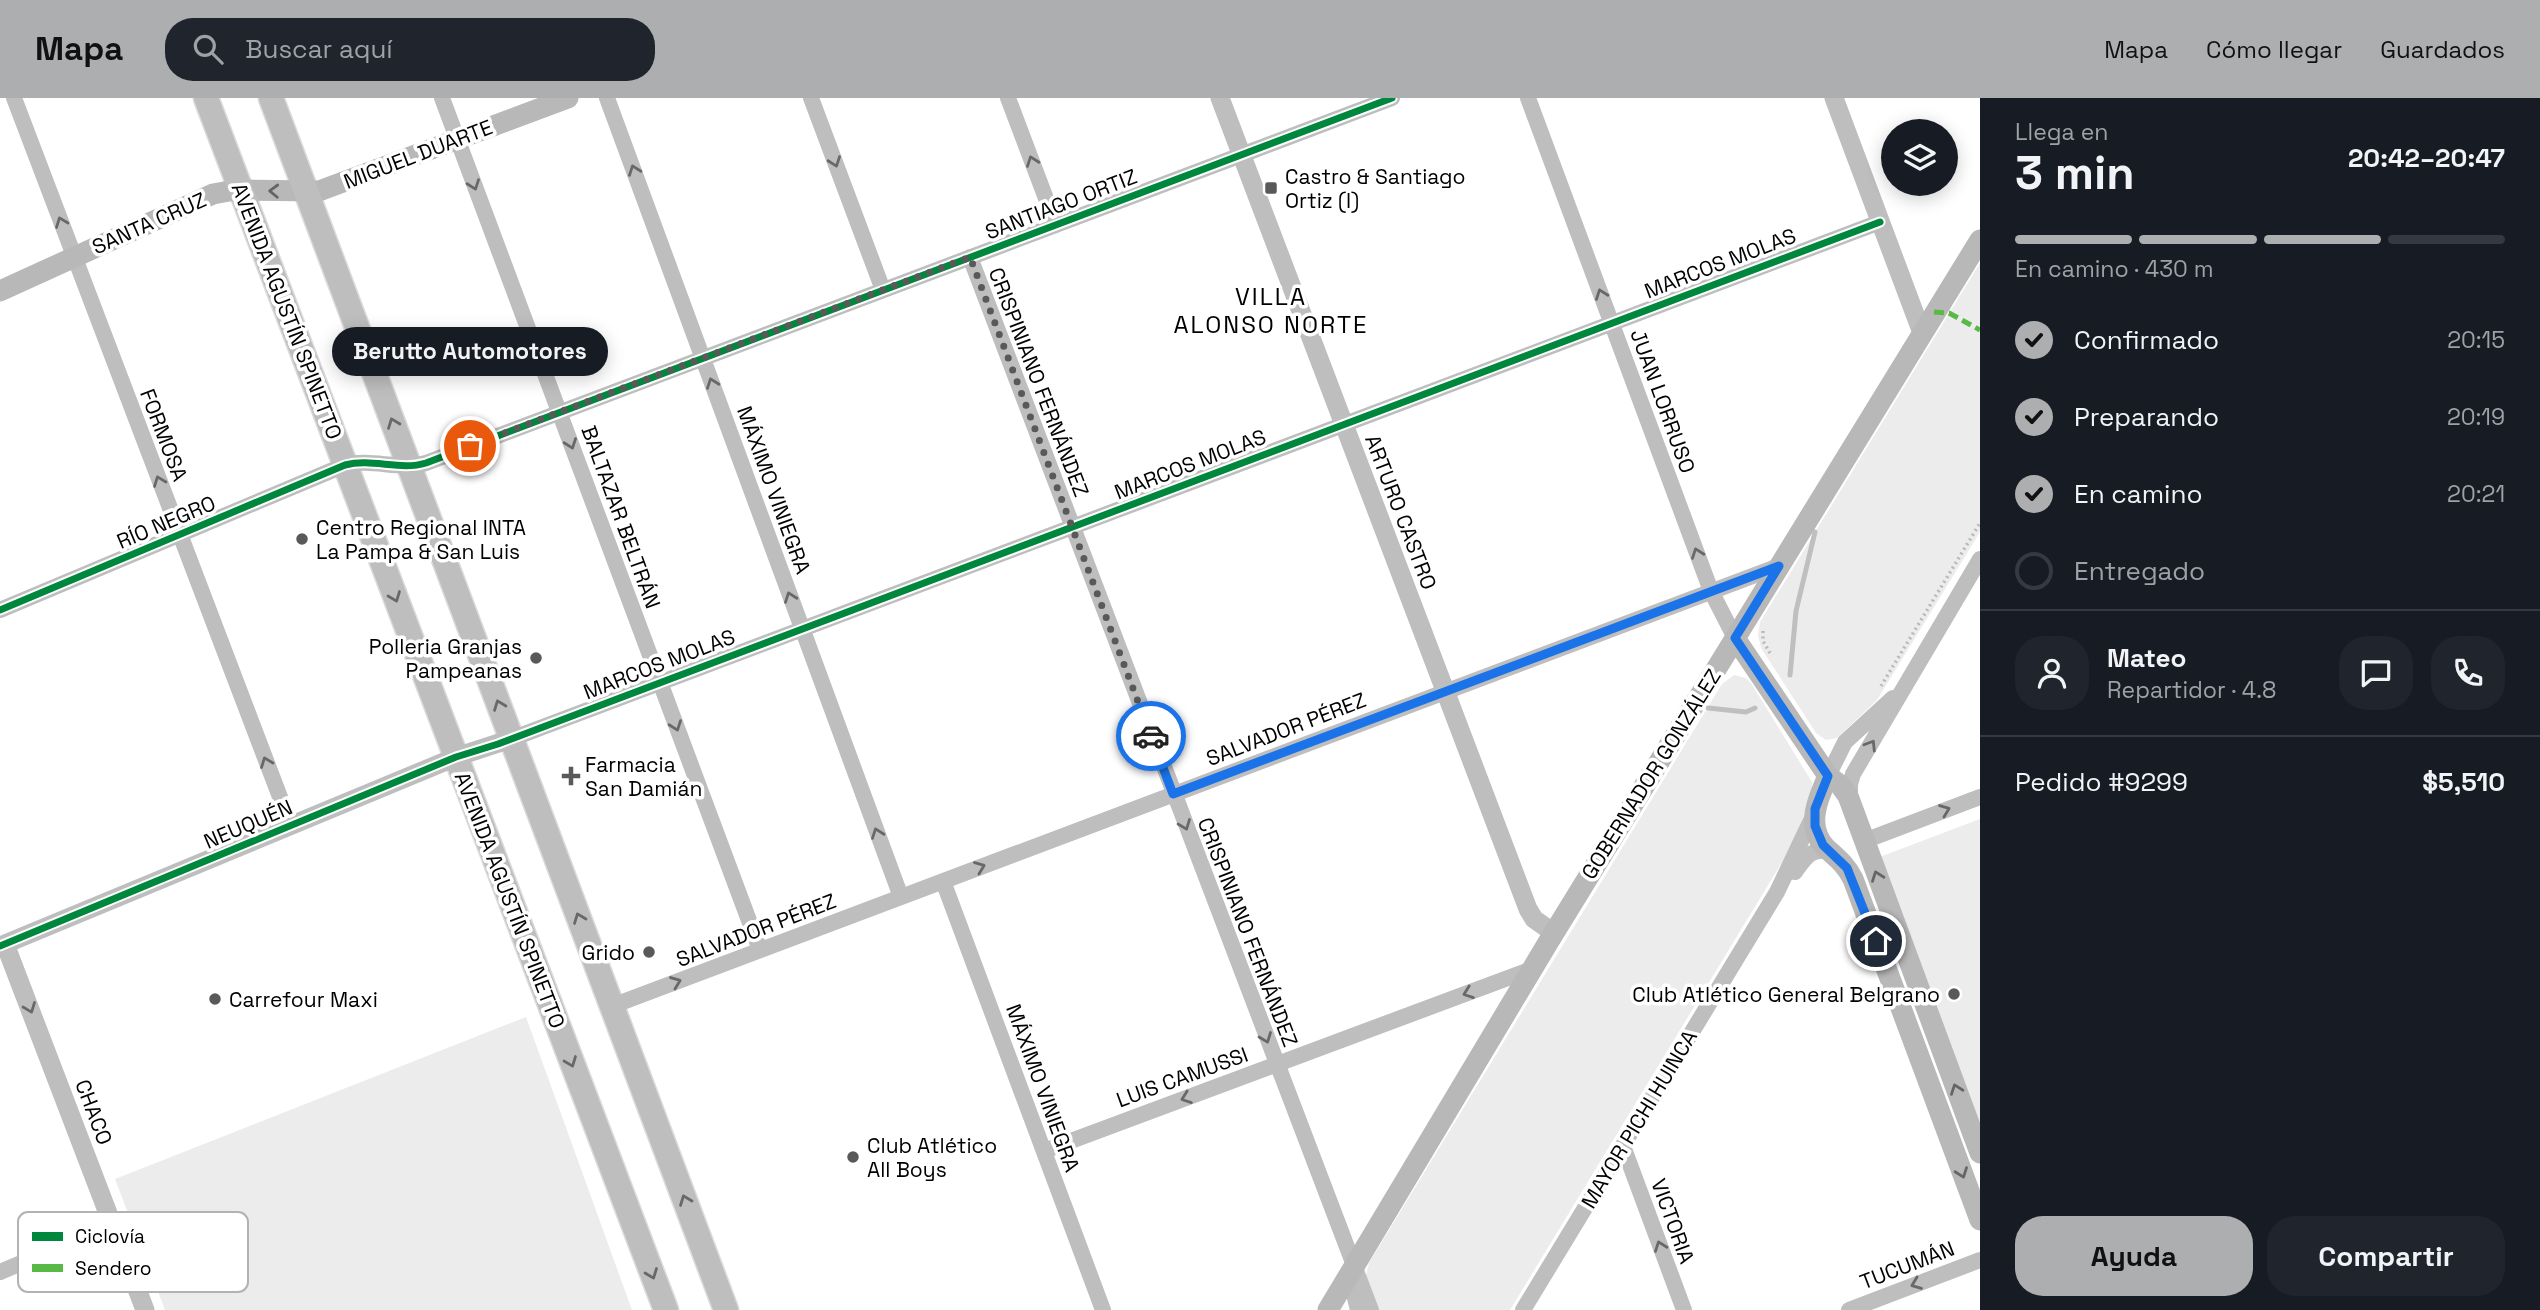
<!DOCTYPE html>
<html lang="es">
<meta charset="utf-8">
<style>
:root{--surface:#171b24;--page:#20242c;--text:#f1f3f6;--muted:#9ea1a6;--line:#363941;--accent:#adaeaf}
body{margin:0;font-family:"Space Grotesk",sans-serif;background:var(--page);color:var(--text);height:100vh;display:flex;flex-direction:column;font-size:26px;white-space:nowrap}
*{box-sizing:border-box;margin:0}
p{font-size:23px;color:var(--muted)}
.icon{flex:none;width:38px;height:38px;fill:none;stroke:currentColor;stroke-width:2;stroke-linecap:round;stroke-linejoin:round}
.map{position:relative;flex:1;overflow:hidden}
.sheet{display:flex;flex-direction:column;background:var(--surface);width:560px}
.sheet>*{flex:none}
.buttons{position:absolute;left:1881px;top:21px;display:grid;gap:14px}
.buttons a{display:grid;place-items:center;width:77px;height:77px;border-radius:50%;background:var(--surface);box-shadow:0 4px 18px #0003;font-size:35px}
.pin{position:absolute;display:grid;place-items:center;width:60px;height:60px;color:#fff;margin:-30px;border:4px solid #fff;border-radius:50%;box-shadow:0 2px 7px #0007}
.courier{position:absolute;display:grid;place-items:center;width:70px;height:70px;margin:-35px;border:5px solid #1a73e8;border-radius:50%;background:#fff;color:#222;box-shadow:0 2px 9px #0007}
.bubble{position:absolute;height:49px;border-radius:24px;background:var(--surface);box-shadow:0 4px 18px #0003;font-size:23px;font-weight:700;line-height:49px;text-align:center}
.overview em{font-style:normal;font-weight:700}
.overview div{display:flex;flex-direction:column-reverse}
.overview{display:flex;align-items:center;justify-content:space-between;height:119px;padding:0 35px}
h1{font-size:46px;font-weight:700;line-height:52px}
.bar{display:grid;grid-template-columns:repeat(4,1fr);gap:10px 7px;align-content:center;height:84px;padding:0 35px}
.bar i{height:9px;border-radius:5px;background:var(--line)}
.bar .current{background:var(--accent)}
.bar p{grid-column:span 4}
.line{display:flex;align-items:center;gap:18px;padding:0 35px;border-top:2px solid var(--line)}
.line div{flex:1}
.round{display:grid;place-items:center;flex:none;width:74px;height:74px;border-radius:28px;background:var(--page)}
ol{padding:0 35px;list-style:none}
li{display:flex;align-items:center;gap:21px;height:77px}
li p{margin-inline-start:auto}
li .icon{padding:7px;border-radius:50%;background:var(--accent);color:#111;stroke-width:4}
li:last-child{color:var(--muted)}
li i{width:38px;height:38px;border:4px solid var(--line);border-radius:50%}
.button{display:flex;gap:14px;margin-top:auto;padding:14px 35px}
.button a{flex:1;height:80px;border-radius:28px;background:var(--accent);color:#111;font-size:28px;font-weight:700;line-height:80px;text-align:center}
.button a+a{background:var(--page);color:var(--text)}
header{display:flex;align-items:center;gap:42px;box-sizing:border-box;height:98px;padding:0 35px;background:var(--accent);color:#111}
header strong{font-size:33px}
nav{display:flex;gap:38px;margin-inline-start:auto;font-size:24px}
.search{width:490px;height:63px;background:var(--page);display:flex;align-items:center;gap:18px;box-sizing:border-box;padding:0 24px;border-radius:28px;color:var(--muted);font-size:26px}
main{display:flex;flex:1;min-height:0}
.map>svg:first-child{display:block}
.green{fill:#ececec}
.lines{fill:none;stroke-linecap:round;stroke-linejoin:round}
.stream{stroke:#bfbfbf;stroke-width:5}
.primary-casing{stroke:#dbdbdb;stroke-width:27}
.path{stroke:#b9b9b9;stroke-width:3.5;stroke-dasharray:2 3.5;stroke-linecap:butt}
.minor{stroke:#bebebe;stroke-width:16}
.tertiary{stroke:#bebebe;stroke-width:19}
.secondary{stroke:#b8b8b8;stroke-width:21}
.primary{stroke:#bebebe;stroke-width:24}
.quiet{stroke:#58b947;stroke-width:5;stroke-dasharray:10 5;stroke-linecap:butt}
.cycleway-casing{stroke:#fff;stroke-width:11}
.cycleway{stroke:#00873e;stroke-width:7}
.oneway{stroke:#686868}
.oneway2{stroke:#656565}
.done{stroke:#595959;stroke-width:7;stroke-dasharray:0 12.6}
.route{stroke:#1a73e8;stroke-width:9}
.poi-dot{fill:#595959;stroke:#fff;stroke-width:2.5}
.labels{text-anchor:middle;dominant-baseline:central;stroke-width:7;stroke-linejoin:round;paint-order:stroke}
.street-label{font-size:21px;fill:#000;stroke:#fff}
.poi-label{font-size:21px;fill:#000;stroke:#fff;text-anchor:start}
.quarter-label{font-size:24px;letter-spacing:2px;fill:#000;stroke:#fff}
.key{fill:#fff;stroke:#b2b2b2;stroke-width:2}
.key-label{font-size:19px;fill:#000}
</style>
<header>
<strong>Mapa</strong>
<div class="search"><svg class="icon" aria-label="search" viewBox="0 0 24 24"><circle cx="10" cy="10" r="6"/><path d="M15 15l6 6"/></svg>Buscar aquí</div>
<nav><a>Mapa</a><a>Cómo llegar</a><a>Guardados</a></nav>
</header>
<main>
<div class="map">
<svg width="1980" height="1212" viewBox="0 0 1980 1212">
<rect width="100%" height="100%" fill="#fff"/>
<path class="green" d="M 1980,165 L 1980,434 L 1877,602 L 1837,640 L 1826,642 L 1816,635 L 1761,550 L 1758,537 L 1760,524 Z
M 1734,577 L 1746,580 L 1751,585 L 1812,684 L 1811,701 L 1790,751 L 1510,1212 L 1376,1212 L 1366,1178 L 1369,1165 L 1722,586 Z
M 1980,721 L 1980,1033 L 1877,760 Z
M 526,919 L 632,1212 L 165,1212 L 115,1081 Z"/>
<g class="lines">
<path class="stream" d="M 1790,577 L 1796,513 L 1815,434
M 1708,610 L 1746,614 L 1755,610"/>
<g class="primary-casing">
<path id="primary" d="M 206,0 L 666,1212
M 271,0 L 726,1212"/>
</g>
<path class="path" d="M 1763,533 L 1763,543 L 1770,555
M 1881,588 L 1980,425"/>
<path class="minor" d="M 14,0 L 291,728
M 442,0 L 760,852
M 607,0 L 901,799
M 811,0 L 883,192
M 1008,0 L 1056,127
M 1528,0 L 1711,493 L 1735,540
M 970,159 L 1371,1212
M 0,512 L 345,367 C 372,360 400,373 426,365 L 1392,0
M 511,641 L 1880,124
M 1828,678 L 1845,644 L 1893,600
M 1850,703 L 1850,686 L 1853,676 L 1980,461
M 1864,743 L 1980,699
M 1795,774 C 1805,760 1811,749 1831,754
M 943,783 L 1103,1212
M 612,908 L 1779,468
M 1623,1048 L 1684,1212
M 1044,1053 L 1532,871
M 0,1174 L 112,1127
M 1353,1176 L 1354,1196 L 1358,1212
M 1523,1212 L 1777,794 L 1814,716
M 1849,1212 L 1980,1162"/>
<path class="tertiary" d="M 1220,0 L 1528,811 L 1534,821 L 1554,835
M 1834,0 L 1922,235
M 145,1212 L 5,846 L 456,659 L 511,641"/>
<path class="secondary" d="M 0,193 L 213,96 L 235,92 L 319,93 L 568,0
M 1735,540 L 1828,678 L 1840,687 L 1848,698 L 1980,1055
M 1828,678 C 1817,702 1805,730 1827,751 C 1838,761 1846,767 1853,781 L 1980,1122
M 1328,1212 L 1549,843 L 1980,142"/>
<use href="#primary" class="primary"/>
<path class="quiet" d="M 1934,214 L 1949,215 L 1980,232"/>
<g class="cycleway-casing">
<path id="cycleway" d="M 0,512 L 345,367 C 372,360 400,373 426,365 L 1392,0
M 0,848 L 456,659 L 498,646 L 1880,124"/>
</g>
<use href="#cycleway" class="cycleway"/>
</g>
<defs><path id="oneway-chevron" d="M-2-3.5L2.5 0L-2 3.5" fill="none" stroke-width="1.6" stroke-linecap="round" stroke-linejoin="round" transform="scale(1.75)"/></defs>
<g class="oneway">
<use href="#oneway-chevron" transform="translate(1032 63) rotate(-110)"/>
<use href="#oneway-chevron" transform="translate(835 64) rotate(70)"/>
<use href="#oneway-chevron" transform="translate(634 72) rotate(-110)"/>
<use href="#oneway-chevron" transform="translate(474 87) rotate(70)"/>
<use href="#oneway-chevron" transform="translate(61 124) rotate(-111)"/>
<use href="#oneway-chevron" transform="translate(1601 196) rotate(-110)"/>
<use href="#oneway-chevron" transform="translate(712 285) rotate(-110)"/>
<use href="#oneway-chevron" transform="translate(393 325) rotate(-111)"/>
<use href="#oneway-chevron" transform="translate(571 346) rotate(70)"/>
<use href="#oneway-chevron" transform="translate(159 383) rotate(-111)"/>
<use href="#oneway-chevron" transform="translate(1697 455) rotate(-110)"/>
<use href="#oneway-chevron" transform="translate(395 499) rotate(69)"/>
<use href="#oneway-chevron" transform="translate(790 499) rotate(-110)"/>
<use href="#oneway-chevron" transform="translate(499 607) rotate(-111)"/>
<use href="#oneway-chevron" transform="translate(676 628) rotate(70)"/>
<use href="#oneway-chevron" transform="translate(1871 647) rotate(-58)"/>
<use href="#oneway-chevron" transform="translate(266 664) rotate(-111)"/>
<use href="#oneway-chevron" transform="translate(1945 712) rotate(-21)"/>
<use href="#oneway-chevron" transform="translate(1185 727) rotate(69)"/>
<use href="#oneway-chevron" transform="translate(877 735) rotate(-110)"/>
<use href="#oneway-chevron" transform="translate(980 769) rotate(-21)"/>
<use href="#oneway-chevron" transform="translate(579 820) rotate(-111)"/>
<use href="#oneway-chevron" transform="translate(676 884) rotate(-21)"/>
<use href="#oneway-chevron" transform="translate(1468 895) rotate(160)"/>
<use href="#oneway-chevron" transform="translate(30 910) rotate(69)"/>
<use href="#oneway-chevron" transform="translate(1266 940) rotate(69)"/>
<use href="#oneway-chevron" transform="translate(571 964) rotate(69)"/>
<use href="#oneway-chevron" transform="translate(1186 1000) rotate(160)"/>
<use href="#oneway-chevron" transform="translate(685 1102) rotate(-111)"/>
<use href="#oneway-chevron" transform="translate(1660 1148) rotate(-110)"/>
<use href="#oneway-chevron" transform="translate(652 1176) rotate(69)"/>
<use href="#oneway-chevron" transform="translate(1916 1186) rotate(159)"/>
</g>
<g class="oneway2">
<use href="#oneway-chevron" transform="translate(274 93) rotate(-178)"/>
<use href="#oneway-chevron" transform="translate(1877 778) rotate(-110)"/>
<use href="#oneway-chevron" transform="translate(1956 991) rotate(-110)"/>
<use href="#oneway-chevron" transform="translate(1962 1075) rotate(70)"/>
</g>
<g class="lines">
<path class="done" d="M 470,348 L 970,159 L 1151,638"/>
<path class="route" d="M 1151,638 L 1173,696 L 1779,468 L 1735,540 L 1828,678 L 1815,711 L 1815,728 L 1823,747 L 1847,770 L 1876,843"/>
</g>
<g class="poi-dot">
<rect x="1264" y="83" width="14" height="14" rx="3.5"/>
<circle cx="302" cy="441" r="7"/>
<circle cx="536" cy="560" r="7"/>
<path d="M567.5 667.5h7v7h7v7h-7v7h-7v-7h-7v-7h7z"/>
<circle cx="649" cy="854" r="7"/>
<circle cx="1954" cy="896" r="7"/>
<circle cx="215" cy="901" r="7"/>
<circle cx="853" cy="1059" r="7"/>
</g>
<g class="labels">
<g class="street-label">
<text transform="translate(418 56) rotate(-21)">MIGUEL DUARTE</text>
<text transform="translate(1061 106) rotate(-21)">SANTIAGO ORTIZ</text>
<text transform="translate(149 125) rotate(-24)">SANTA CRUZ</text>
<text transform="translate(1720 165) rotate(-21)">MARCOS MOLAS</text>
<text transform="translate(287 213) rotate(69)">AVENIDA AGUSTÍN SPINETTO</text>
<text transform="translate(1039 284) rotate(69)">CRISPINIANO FERNÁNDEZ</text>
<text transform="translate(1663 303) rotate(70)">JUAN LORRUSO</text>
<text transform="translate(164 337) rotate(69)">FORMOSA</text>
<text transform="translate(1190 366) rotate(-21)">MARCOS MOLAS</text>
<text transform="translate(774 392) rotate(70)">MÁXIMO VINIEGRA</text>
<text transform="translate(1401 414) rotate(69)">ARTURO CASTRO</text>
<text transform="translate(621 419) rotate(70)">BALTAZAR BELTRÁN</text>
<text transform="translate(166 424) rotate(-23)">RÍO NEGRO</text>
<text transform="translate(659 566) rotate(-21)">MARCOS MOLAS</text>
<text transform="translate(1286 631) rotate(-21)">SALVADOR PÉREZ</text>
<text transform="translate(1651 676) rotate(-58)">GOBERNADOR GONZÁLEZ</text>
<text transform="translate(248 726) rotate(-23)">NEUQUÉN</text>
<text transform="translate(510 802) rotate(69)">AVENIDA AGUSTÍN SPINETTO</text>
<text transform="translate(756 832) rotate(-21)">SALVADOR PÉREZ</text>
<text transform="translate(1248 834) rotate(69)">CRISPINIANO FERNÁNDEZ</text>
<text transform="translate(1182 979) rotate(-20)">LUIS CAMUSSI</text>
<text transform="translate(1043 990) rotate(70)">MÁXIMO VINIEGRA</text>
<text transform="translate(94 1014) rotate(69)">CHACO</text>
<text transform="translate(1639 1021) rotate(-59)">MAYOR PICHI HUINCA</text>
<text transform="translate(1673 1123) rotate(70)">VICTORIA</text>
<text transform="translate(1907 1167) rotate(-21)">TUCUMÁN</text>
</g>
<g class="poi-label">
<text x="1285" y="78">Castro &amp; Santiago<tspan x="1285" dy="24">Ortiz (I)</tspan></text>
<text x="316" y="429">Centro Regional INTA<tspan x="316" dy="24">La Pampa &amp; San Luis</tspan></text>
<text x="522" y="548" text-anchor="end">Polleria Granjas<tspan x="522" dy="24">Pampeanas</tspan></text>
<text x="585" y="666">Farmacia<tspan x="585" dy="24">San Damián</tspan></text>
<text x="635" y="854" text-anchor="end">Grido</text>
<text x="1940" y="896" text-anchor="end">Club Atlético General Belgrano</text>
<text x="229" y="901">Carrefour Maxi</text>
<text x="867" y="1047">Club Atlético<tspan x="867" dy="24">All Boys</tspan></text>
</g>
<g class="quarter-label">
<text x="1271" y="198">VILLA<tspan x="1271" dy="28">ALONSO NORTE</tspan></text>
</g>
</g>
<rect x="18" y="1114" width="230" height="80" rx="10" class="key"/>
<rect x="32" y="1134" width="31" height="9" fill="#00873e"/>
<rect x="32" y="1166" width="31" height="8" fill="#58b947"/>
<g class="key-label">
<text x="75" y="1145">Ciclovía</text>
<text x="75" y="1177">Sendero</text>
</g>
</svg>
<div class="buttons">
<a><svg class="icon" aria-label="layers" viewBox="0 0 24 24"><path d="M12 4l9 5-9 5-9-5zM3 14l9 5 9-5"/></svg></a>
</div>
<div class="pin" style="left:470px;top:348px;background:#ea580c"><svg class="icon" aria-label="bag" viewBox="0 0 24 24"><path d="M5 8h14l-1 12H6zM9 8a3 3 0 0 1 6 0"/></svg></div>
<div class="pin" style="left:1876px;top:843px;background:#1f2937"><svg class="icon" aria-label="home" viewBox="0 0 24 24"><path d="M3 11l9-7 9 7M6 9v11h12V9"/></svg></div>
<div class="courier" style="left:1151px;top:638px"><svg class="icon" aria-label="car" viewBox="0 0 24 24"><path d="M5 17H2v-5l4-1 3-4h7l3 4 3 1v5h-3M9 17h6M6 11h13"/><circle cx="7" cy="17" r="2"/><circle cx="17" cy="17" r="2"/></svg></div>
<div class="bubble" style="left:332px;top:229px;width:276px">Berutto Automotores</div>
</div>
<section class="sheet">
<div class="overview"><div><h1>3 min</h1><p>Llega en</p></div><em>20:42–20:47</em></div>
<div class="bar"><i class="current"></i><i class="current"></i><i class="current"></i><i></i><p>En camino · 430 m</p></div>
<ol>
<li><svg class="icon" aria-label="check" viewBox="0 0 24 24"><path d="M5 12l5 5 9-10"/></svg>Confirmado<p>20:15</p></li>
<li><svg class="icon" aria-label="check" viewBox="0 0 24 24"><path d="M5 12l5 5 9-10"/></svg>Preparando<p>20:19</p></li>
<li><svg class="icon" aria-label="check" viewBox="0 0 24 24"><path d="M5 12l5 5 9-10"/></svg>En camino<p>20:21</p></li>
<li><i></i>Entregado</li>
</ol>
<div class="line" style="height:126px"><a class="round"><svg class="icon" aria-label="person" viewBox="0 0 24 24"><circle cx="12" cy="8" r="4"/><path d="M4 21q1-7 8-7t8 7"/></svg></a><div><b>Mateo</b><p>Repartidor · 4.8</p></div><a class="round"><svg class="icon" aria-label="chat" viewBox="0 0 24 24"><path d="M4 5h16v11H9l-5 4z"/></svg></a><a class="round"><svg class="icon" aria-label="phone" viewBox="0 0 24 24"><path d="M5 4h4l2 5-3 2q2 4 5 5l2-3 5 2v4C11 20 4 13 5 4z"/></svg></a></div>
<div class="line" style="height:91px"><div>Pedido #9299</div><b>$5,510</b></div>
<div class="button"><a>Ayuda</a><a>Compartir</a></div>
</section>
</main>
